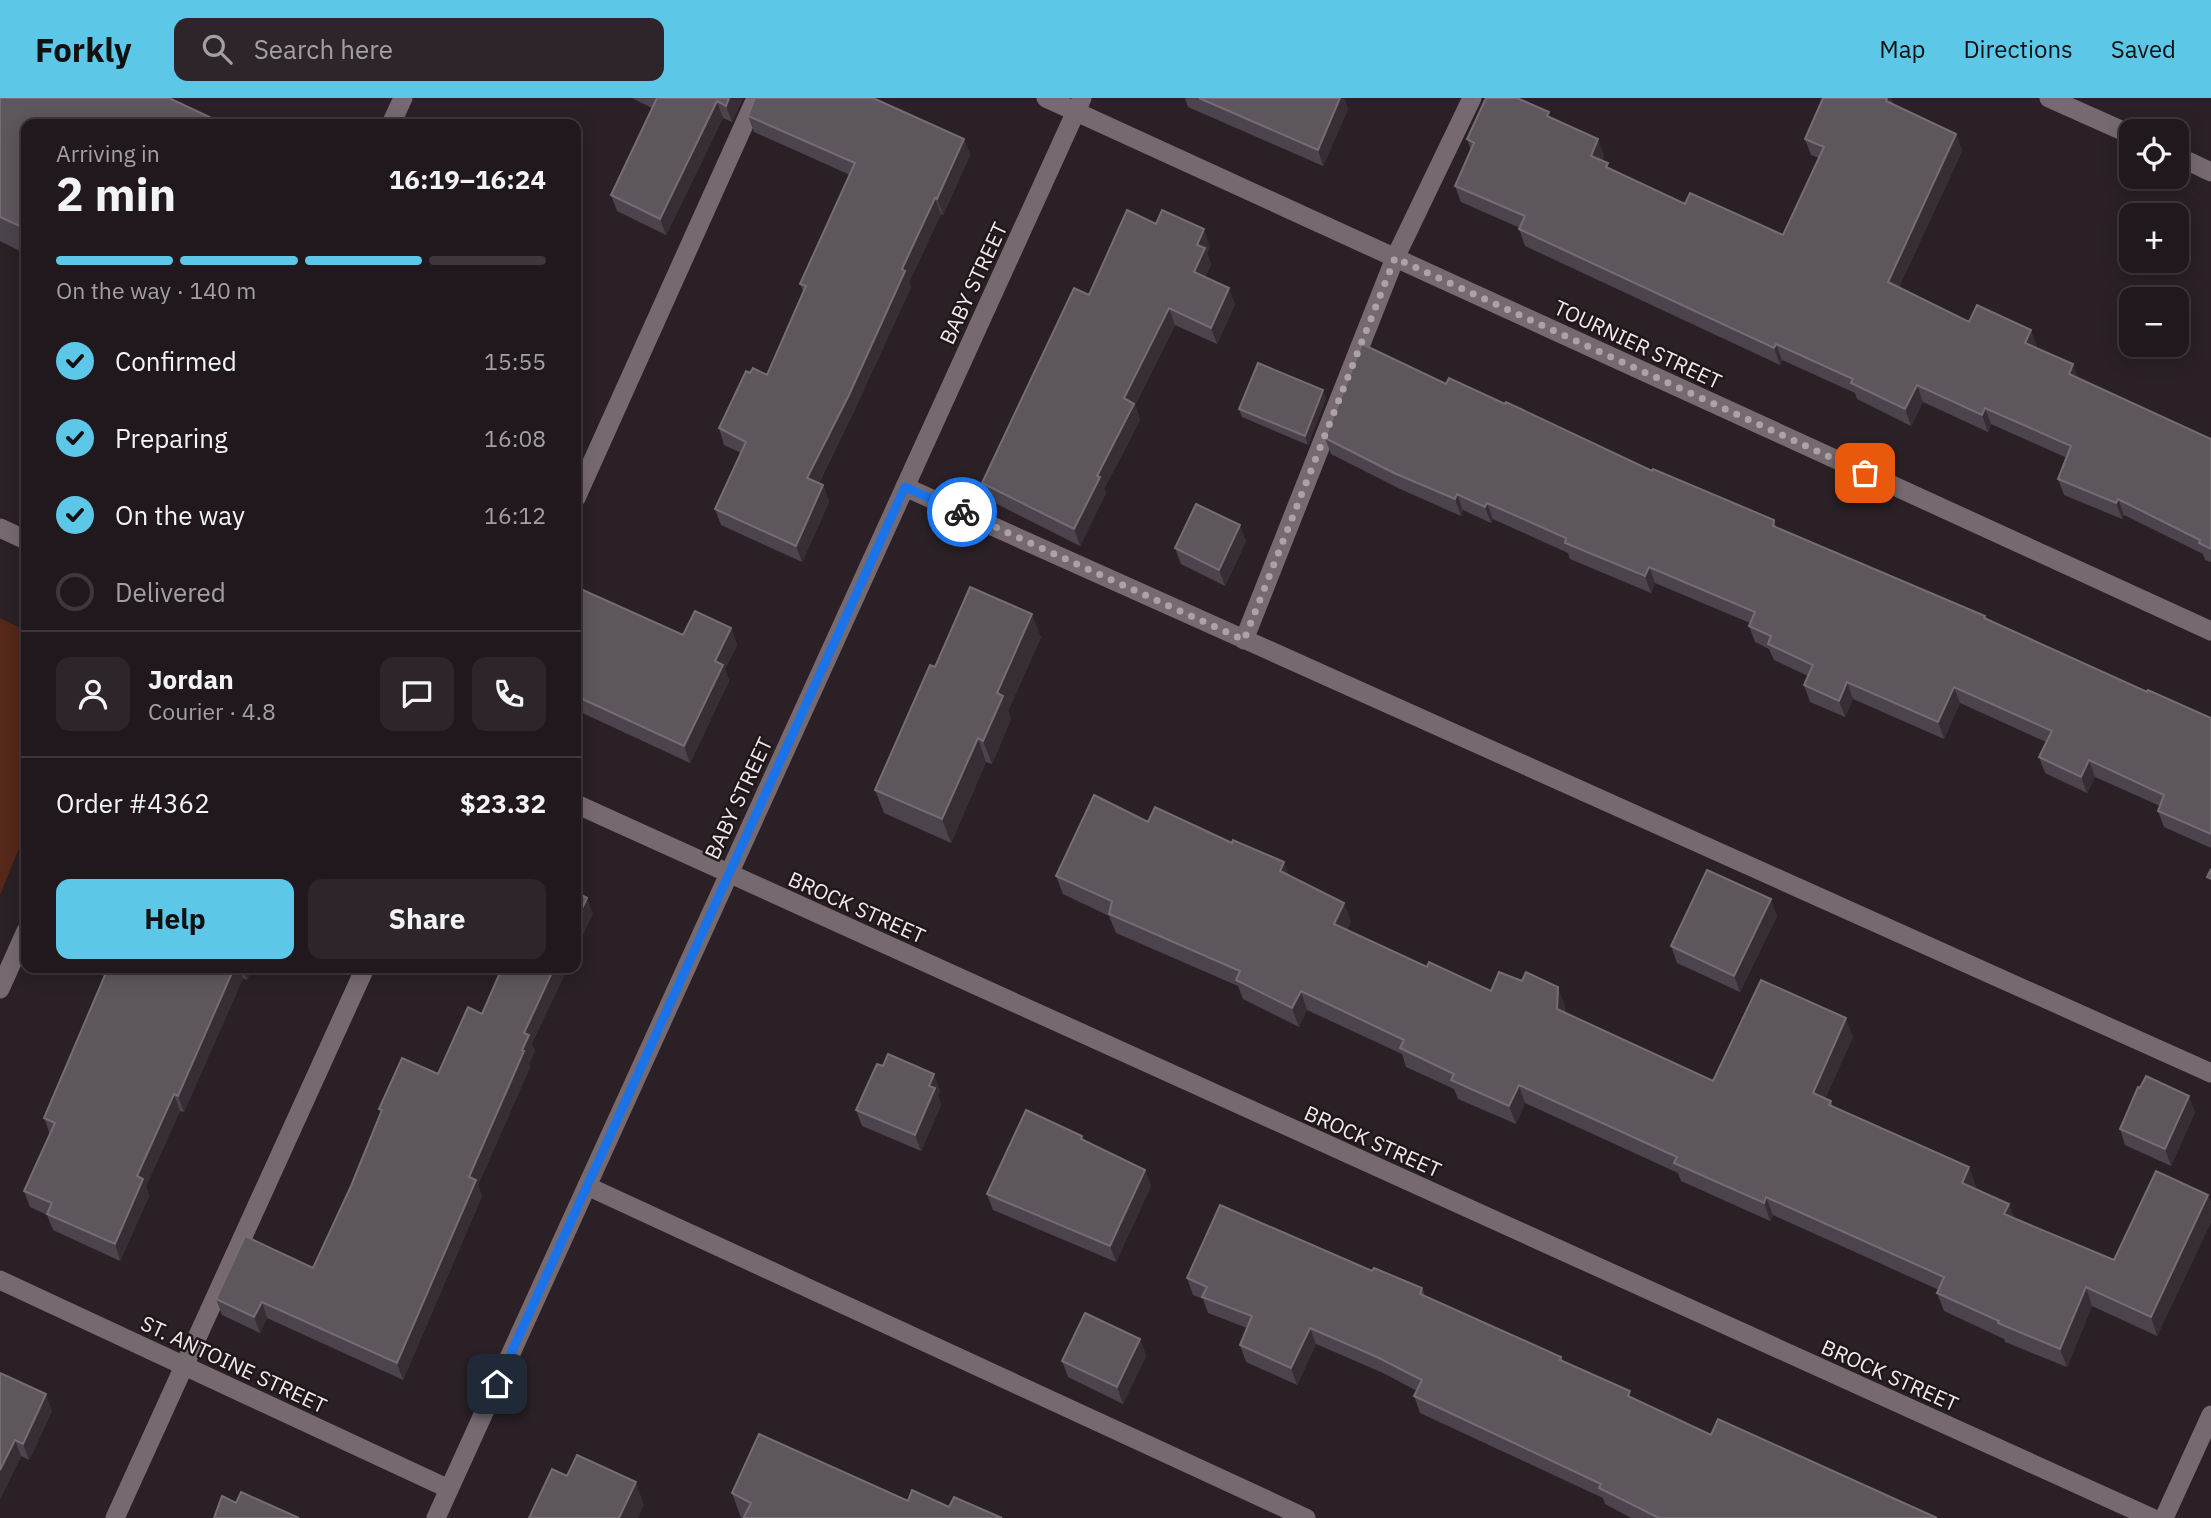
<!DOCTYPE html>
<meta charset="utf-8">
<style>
:root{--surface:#20181c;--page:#2d2529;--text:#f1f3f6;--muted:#a2a0a3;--line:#3d373b;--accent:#5dc7e8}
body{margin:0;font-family:"IBM Plex Sans",sans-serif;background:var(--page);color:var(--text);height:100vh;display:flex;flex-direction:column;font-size:26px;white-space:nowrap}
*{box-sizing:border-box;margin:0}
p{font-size:23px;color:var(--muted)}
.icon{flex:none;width:38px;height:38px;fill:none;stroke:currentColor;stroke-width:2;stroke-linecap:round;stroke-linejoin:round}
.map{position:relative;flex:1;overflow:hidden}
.side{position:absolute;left:21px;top:21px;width:560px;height:854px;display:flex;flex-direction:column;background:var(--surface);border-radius:14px;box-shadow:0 4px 18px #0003,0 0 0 2px var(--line)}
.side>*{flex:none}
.fabs{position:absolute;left:2119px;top:21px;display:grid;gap:14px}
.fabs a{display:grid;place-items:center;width:70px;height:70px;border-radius:14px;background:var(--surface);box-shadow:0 4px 18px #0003,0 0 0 2px var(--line);font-size:35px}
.pin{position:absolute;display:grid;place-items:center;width:60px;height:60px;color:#fff;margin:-30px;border-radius:14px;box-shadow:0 4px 10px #0006}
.courier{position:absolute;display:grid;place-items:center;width:70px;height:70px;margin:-35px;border:5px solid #1a73e8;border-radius:50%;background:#fff;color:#222;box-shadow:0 2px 9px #0007}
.summary em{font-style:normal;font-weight:700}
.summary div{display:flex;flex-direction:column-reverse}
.summary{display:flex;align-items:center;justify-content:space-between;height:119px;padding:0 35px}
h1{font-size:46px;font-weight:700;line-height:52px}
.bar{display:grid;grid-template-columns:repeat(4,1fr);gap:10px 7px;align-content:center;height:84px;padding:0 35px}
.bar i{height:9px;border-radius:5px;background:var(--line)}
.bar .active{background:var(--accent)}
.bar p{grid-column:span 4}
.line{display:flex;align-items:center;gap:18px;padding:0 35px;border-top:2px solid var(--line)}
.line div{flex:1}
.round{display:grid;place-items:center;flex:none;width:74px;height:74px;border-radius:14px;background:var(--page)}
ol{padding:0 35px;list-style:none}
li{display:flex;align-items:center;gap:21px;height:77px}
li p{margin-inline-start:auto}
li .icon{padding:7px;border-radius:50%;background:var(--accent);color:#111;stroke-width:4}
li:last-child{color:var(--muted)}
li i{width:38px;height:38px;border:4px solid var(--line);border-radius:50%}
.primary-button{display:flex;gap:14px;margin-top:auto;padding:14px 35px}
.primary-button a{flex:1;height:80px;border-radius:14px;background:var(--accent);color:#111;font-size:28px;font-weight:700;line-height:80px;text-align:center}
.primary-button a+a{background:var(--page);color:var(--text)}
header{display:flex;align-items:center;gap:42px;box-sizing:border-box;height:98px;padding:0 35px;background:var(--accent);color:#111}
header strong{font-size:33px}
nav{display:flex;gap:38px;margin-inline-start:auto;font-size:24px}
.search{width:490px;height:63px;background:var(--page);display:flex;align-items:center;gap:18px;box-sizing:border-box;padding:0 24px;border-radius:14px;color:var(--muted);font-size:26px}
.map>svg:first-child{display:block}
.green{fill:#552819}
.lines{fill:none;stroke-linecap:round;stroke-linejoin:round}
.service{stroke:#766a70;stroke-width:19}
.minor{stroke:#766a70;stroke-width:19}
.wall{fill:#4c444c}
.shaded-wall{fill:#372e35}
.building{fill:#5e565d;stroke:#756d74;stroke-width:2}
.done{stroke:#aba3a6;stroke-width:7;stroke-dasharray:0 12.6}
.route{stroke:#1a73e8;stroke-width:9}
.labels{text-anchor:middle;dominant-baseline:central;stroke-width:5;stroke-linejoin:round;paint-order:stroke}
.street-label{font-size:21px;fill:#f0e9ec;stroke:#20171b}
</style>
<header>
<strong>Forkly</strong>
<div class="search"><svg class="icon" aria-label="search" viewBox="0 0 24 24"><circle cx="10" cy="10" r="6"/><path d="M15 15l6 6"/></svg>Search here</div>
<nav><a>Map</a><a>Directions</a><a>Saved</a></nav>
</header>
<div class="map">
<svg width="2211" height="1420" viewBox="0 0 2211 1420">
<rect width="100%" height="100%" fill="#2a2025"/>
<path class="green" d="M 0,520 L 26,533 L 26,733 L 0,797 Z"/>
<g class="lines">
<path class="service" d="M 905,389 L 2211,975
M 576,400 L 756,0
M 1244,542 L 1395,160 L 1472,0
M 587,1088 L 1306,1420
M 115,1420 L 365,870"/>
<path class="minor" d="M 1046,0 L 2211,533
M 2049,0 L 2132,37
M 391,26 L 403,0
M 2177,58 L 2211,74
M 0,430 L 26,442
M 576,706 L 2152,1420
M 0,891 L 26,833
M 0,1182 L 449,1391
M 436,1420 L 1082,0
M 2164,1420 L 2211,1317"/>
</g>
<path class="wall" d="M 0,0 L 218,23 L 219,26 L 26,26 L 26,156 L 0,143 Z
M 632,0 L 743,0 L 732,24 L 723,20 L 666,137 L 617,113 L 611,97 L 652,10 Z
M 1185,0 L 1344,0 L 1348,11 L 1323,68 L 1188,9 Z
M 1823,0 L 1891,0 L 1893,7 L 1956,36 L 1962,53 L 1899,189 L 1969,224 L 2037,248 L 2037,250 L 2078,280 L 2211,341 L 2211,464 L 2205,462 L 2203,456 L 2124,417 L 2122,421 L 2064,397 L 2058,381 L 2067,360 L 1991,326 L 1988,334 L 1923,304 L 1911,328 L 1857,301 L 1855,295 L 1782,262 L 1780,267 L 1525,148 L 1519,131 L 1520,130 L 1461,104 L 1455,88 L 1471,52 L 1467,41 L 1551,20 L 1604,58 L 1602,63 L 1610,71 L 1685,106 L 1783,137 L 1819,60 L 1811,57 L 1805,41 Z
M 748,18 L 964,41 L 970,57 L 943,117 L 941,116 L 909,184 L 911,189 L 854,313 L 819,385 L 823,387 L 829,404 L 802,464 L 721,427 L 715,411 L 741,355 L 724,347 L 719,330 L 750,275 L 767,277 L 804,195 L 800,186 L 850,77 L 754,34 Z
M 1210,148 L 1207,155 L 1211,167 L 1205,179 L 1235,206 L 1217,246 L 1175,227 L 1135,307 L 1140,322 L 1104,391 L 1106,395 L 1080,448 L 987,401 L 982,385 L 1089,197 Z
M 1446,286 L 1652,373 L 1774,422 L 1776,429 L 1985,518 L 1986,521 L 2147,594 L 2211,620 L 2211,750 L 2164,729 L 2158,713 L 2160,708 L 2095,679 L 2087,695 L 2045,675 L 2039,659 L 2046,644 L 1960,605 L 1944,641 L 1853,601 L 1845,619 L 1810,604 L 1804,587 L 1808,578 L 1774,562 L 1769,551 L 1755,544 L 1749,528 L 1750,525 L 1655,485 L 1651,495 L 1570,461 L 1568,455 L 1493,421 L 1491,425 L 1463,412 L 1461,418 L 1400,391 L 1331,356 L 1325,340 Z
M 1326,300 L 1308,347 L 1242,319 L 1239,311 Z
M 1246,443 L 1225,488 L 1181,466 L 1175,450 Z
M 576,489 L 683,537 L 731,530 L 737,547 L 725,571 L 729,583 L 690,665 L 576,612 Z
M 1041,539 L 1008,613 L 1011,621 L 992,666 L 986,664 L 951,745 L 884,715 L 875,692 L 935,569 Z
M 1148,724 L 1289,778 L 1351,823 L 1347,832 L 1427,869 L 1491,893 L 1565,908 L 1565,915 L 1713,983 L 1853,939 L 1825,1000 L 1831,1003 L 1833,1009 L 1976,1088 L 1974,1091 L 2014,1120 L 2114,1162 L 2208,1097 L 2211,1105 L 2211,1124 L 2157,1238 L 2092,1208 L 2067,1269 L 2005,1244 L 2004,1241 L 1944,1213 L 1937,1195 L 1939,1192 L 1773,1117 L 1770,1123 L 1681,1083 L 1678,1075 L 1525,1005 L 1516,1026 L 1458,1001 L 1454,991 L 1406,969 L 1402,956 L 1307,912 L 1299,929 L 1243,901 L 1238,888 L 1116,835 L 1109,818 L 1063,796 L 1056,778 Z
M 1777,818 L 1740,894 L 1677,865 L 1671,848 Z
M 108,870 L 252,870 L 247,882 L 243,880 L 184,1014 L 180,1013 L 146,1088 L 149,1098 L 120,1163 L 53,1132 L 47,1117 L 30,1109 L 24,1093 L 50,1036 L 44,1020 Z
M 532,946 L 535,953 L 529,966 L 530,969 L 478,1087 L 482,1098 L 403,1282 L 267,1220 L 260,1235 L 222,1217 L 216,1201 L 313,1170 L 351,1088 L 381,1015 L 379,1011 L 438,976 Z
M 940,992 L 938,998 L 941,1007 L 921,1053 L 862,1028 L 856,1012 Z
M 2195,1014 L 2171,1068 L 2125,1047 L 2120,1031 Z
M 1082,1038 L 1084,1042 L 1145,1072 L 1151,1088 L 1116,1164 L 993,1112 L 987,1096 Z
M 1372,1173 L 1422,1190 L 1425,1198 L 1561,1259 L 1563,1263 L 1632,1300 L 1711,1337 L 1937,1420 L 1631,1420 L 1605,1406 L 1603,1400 L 1420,1315 L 1414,1298 L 1417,1293 L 1383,1275 L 1316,1246 L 1297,1287 L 1246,1264 L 1240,1247 L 1247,1230 L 1208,1215 L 1203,1201 L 1193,1197 L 1187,1180 Z
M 1140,1241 L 1146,1258 L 1123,1306 L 1068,1279 L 1062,1263 Z
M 0,1275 L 52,1313 L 29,1362 L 21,1358 L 0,1401 Z
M 732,1395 L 908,1403 L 949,1409 L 1002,1420 L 741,1420 Z"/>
<path class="shaded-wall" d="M 729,0 L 743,0 L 732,24 L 726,8 Z
M 1340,0 L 1344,0 L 1348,11 L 1323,68 L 1318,52 Z
M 1887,0 L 1891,0 L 1895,11 L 1886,3 Z
M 717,3 L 723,20 L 666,137 L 660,121 Z
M 1956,36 L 1962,53 L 1894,200 L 1888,184 Z
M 964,41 L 970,57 L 943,117 L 937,101 Z
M 1598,41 L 1604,58 L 1597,74 L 1591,58 Z
M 935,100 L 941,116 L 909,184 L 911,189 L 854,313 L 813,396 L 807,380 Z
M 1204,131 L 1210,148 L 1207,155 L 1211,167 L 1200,191 L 1194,174 L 1197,147 Z
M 1229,190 L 1235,206 L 1217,246 L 1211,230 Z
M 1169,210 L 1175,227 L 1135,307 L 1140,322 L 1104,391 L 1106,395 L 1080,448 L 1074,431 L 1124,300 Z
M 2031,232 L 2037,248 L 2031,261 L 2025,245 Z
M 1776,246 L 1782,262 L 1780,267 L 1774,250 Z
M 2073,266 L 2079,282 L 2069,276 Z
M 1917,287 L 1923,304 L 1911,328 L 1905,311 Z
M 1323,292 L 1326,300 L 1308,347 L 1305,338 Z
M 1985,310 L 1991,326 L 1988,334 L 1982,317 Z
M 823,387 L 829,404 L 802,464 L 796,448 Z
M 1457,396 L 1463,412 L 1461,418 L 1455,401 Z
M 2118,401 L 2124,417 L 2122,421 L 2116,405 Z
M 1487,405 L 1493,421 L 1491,425 L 1485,409 Z
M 1240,427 L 1246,443 L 1225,488 L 1219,472 Z
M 1649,469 L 1655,485 L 1651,495 L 1645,478 Z
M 1032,516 L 1041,539 L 1008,613 L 1011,621 L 992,666 L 983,643 L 997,595 Z
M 731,530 L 737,547 L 725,571 L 729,583 L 690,665 L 684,648 L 715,563 Z
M 1847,584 L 1853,601 L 1845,619 L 1839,603 Z
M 1954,589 L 1960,605 L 1944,641 L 1938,624 Z
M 978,640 L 986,664 L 951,745 L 942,721 Z
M 2089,662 L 2095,679 L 2087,695 L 2081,679 Z
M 1284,764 L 1291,783 L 1280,773 Z
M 587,800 L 593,816 L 576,852 L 576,823 Z
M 1771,801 L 1777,818 L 1740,894 L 1734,878 Z
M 1344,805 L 1351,823 L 1341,844 L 1334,826 Z
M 234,870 L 239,870 L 243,880 L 184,1014 L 178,998 Z
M 242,870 L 252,870 L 247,882 Z
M 554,870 L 568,870 L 532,946 L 535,953 L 529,966 L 530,969 L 478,1087 L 482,1098 L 403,1282 L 397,1265 L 469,1079 L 522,952 L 524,935 Z
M 1558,889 L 1565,908 L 1564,930 L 1557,911 Z
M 1301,893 L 1307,912 L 1299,929 L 1292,910 Z
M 1846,920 L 1853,939 L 1820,1013 L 1813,995 Z
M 934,976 L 940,992 L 938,998 L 941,1007 L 921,1053 L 915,1037 L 929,988 Z
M 1519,987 L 1525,1005 L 1516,1026 L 1509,1008 Z
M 174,996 L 180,1013 L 146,1088 L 149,1098 L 120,1163 L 115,1146 L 137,1078 Z
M 2189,998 L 2195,1014 L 2171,1068 L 2165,1051 Z
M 1969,1069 L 1976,1088 L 1969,1104 L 1962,1085 Z
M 1145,1072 L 1151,1088 L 1116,1164 L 1110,1148 Z
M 2208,1097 L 2211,1105 L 2211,1124 L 2157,1238 L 2151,1219 Z
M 1766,1099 L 1773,1117 L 1770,1123 L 1764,1105 Z
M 2009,1106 L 2016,1125 L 2004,1116 Z
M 2086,1189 L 2092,1208 L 2067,1269 L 2060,1251 Z
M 262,1204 L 267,1220 L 260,1235 L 254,1219 Z
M 1310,1230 L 1316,1246 L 1297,1287 L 1291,1270 Z
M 1140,1241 L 1146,1258 L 1123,1306 L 1117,1289 Z
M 46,1296 L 52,1313 L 29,1362 L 23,1346 Z
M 15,1342 L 21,1358 L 0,1401 L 0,1372 Z
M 636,1384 L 644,1407 L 638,1420 L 619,1420 Z"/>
<path class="building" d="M 0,0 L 169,0 L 218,23 L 217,26 L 26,26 L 26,131 L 0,119 Z
M 657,0 L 729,0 L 726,8 L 717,3 L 660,121 L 611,97 Z
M 755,0 L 873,0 L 964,41 L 937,101 L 935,100 L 902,171 L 905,173 L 849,297 L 807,380 L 823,387 L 796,448 L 715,411 L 746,344 L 719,330 L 746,273 L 750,275 L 753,270 L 767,277 L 806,188 L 800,186 L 855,65 L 748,18 Z
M 1199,0 L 1340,0 L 1318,52 Z
M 1486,0 L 1517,0 L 1549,14 L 1547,18 L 1598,41 L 1591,58 L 1608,65 L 1606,69 L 1685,106 L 1690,95 L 1783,137 L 1824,49 L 1805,41 L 1823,0 L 1887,0 L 1886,3 L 1956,36 L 1888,184 L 1969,224 L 1977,207 L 2031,232 L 2025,245 L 2073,266 L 2069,276 L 2211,341 L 2211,451 L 2199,445 L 2200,442 L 2118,401 L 2116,405 L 2058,381 L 2071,348 L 1985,310 L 1982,317 L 1917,287 L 1905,311 L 1851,285 L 1853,281 L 1776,246 L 1774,250 L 1519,131 L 1525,118 L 1455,88 L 1474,45 L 1467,41 Z
M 1127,112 L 1156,126 L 1162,112 L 1204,131 L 1197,147 L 1205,150 L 1194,174 L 1229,190 L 1211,230 L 1169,210 L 1124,300 L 1134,306 L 1097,378 L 1100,379 L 1074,431 L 982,385 L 1074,190 L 1089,197 Z
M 1362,246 L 1446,286 L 1449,280 L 1505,306 L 1506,304 L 1652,373 L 1653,371 L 1774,422 L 1773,428 L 1985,518 L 1984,520 L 2147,594 L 2148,592 L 2211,620 L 2211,736 L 2158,713 L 2164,697 L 2089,662 L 2081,679 L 2039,659 L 2052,633 L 1954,589 L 1938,624 L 1847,584 L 1839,603 L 1804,587 L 1813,567 L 1768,546 L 1771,538 L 1749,528 L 1755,514 L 1649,469 L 1645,478 L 1565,445 L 1566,440 L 1487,405 L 1485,409 L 1457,396 L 1455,401 L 1394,375 L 1325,340 Z
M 1258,265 L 1323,292 L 1305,338 L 1239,311 Z
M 1196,406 L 1240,427 L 1219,472 L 1175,450 Z
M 576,489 L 683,537 L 695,513 L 731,530 L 715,563 L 723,567 L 684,648 L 576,598 Z
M 970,489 L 1032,516 L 997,595 L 1003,598 L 983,643 L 978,640 L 942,721 L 875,692 L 930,567 L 935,569 Z
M 1094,697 L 1148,724 L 1155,709 L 1232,745 L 1233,742 L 1284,764 L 1280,773 L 1344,805 L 1334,826 L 1427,869 L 1429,864 L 1491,893 L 1499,874 L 1522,883 L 1526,874 L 1558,889 L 1557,911 L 1713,983 L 1761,882 L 1846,920 L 1813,995 L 1831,1003 L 1829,1007 L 1969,1069 L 1962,1085 L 2009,1106 L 2004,1116 L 2114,1162 L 2156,1073 L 2208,1097 L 2151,1219 L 2086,1189 L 2060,1251 L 1998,1225 L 1999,1223 L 1937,1195 L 1944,1179 L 1766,1099 L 1764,1105 L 1674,1065 L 1677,1059 L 1519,987 L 1509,1008 L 1451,982 L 1454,976 L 1400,950 L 1404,942 L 1301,893 L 1292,910 L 1236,882 L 1240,873 L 1109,816 L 1112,803 L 1056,778 Z
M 2211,771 L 2211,781 L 2207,779 Z
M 1707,772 L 1771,801 L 1734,878 L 1671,848 Z
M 576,794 L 587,800 L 576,823 Z
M 108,870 L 234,870 L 178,998 L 174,996 L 137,1078 L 143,1081 L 115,1146 L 47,1116 L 52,1105 L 24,1093 L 55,1025 L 44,1020 Z
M 502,870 L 554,870 L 524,935 L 529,937 L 522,952 L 524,953 L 469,1079 L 476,1082 L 397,1265 L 262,1204 L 254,1219 L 216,1201 L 245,1138 L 313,1170 L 351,1088 L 382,1012 L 379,1011 L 402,960 L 438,976 L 468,909 L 482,916 Z
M 888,956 L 934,976 L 929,988 L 935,990 L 915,1037 L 856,1012 L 877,966 L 883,968 Z
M 2146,978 L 2189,998 L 2165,1051 L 2120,1031 L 2138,989 L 2140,990 Z
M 1026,1012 L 1082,1038 L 1081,1041 L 1145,1072 L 1110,1148 L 987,1096 Z
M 1220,1107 L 1372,1173 L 1374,1170 L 1422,1190 L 1420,1196 L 1561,1259 L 1560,1262 L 1630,1293 L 1628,1298 L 1711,1337 L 1718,1321 L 1937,1420 L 1659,1420 L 1599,1390 L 1601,1386 L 1414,1298 L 1422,1282 L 1377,1259 L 1310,1230 L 1291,1270 L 1240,1247 L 1252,1218 L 1202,1199 L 1207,1189 L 1187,1180 Z
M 1085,1215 L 1140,1241 L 1117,1289 L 1062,1263 Z
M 0,1275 L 46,1296 L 23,1346 L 15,1342 L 0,1372 Z
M 759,1336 L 908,1403 L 912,1392 L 949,1409 L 954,1399 L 1002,1420 L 746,1420 L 744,1419 L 751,1405 L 732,1395 Z
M 577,1357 L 636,1384 L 619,1420 L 529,1420 L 552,1371 L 567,1378 Z
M 241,1394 L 299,1420 L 214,1420 L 222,1398 L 236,1405 Z"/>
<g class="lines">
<path class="done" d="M 962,414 L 1244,542 L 1395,160 L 1865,375"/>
<path class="route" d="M 497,1286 L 905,389 L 962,414"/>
</g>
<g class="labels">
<g class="street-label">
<text transform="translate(973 185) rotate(-65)">BABY STREET</text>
<text transform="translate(1638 246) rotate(25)">TOURNIER STREET</text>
<text transform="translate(738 700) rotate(-65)">BABY STREET</text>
<text transform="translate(857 809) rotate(24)">BROCK STREET</text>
<text transform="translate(1373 1043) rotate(24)">BROCK STREET</text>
<text transform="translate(234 1266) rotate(25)">ST. ANTOINE STREET</text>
<text transform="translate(1890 1277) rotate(24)">BROCK STREET</text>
</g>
</g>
</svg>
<div class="fabs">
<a><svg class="icon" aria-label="locate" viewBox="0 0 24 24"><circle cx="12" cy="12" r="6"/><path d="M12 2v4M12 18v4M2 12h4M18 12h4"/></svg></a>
<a>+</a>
<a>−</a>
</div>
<div class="pin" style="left:1865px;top:375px;background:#ea580c"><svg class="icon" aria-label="bag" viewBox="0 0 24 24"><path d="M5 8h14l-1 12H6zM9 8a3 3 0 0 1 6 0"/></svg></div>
<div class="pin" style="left:497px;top:1286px;background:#1f2937"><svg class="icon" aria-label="home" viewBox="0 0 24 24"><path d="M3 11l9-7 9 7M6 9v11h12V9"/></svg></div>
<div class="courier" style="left:962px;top:414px"><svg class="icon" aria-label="bike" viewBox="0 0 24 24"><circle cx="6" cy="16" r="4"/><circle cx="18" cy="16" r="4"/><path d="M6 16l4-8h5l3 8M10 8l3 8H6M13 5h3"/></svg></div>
<section class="side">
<div class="summary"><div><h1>2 min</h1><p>Arriving in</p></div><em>16:19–16:24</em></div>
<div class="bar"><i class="active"></i><i class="active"></i><i class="active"></i><i></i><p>On the way · 140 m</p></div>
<ol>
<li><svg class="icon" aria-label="check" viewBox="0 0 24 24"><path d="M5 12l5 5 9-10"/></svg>Confirmed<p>15:55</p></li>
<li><svg class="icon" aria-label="check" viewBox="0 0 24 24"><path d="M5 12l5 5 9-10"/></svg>Preparing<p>16:08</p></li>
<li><svg class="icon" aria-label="check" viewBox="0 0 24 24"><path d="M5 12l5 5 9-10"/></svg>On the way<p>16:12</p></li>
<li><i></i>Delivered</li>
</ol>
<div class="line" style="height:126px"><a class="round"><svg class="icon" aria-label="person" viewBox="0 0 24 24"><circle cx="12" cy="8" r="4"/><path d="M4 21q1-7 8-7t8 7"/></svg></a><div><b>Jordan</b><p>Courier · 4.8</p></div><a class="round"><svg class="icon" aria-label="chat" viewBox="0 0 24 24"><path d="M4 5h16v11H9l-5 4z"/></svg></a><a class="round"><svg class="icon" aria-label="phone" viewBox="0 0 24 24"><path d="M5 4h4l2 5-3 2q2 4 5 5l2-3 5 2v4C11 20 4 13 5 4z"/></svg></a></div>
<div class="line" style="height:91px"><div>Order #4362</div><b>$23.32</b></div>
<div class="primary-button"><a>Help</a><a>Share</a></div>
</section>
</div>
